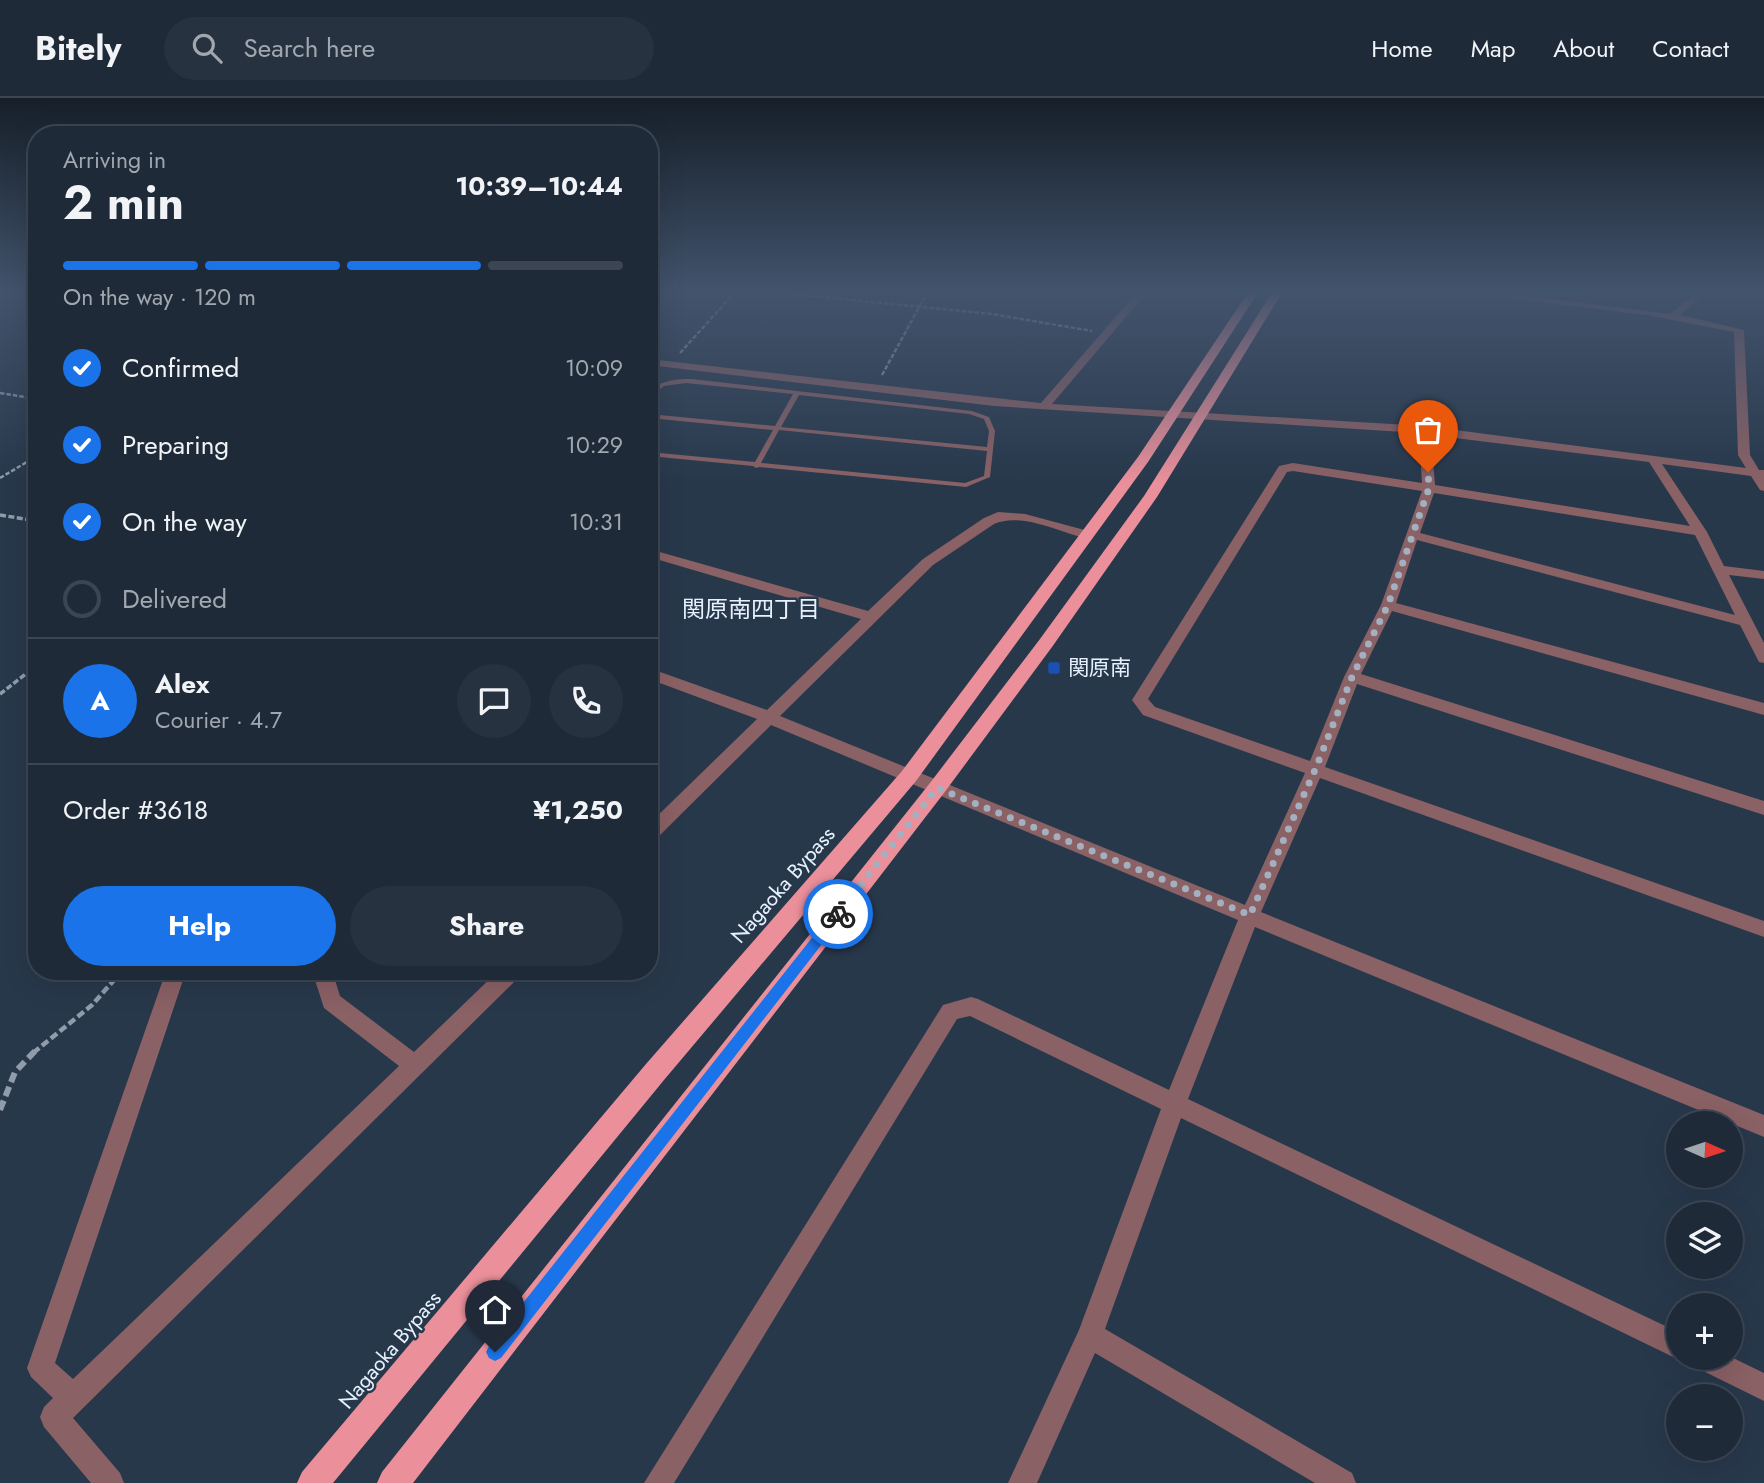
<!DOCTYPE html>
<meta charset="utf-8">
<style>
:root{--surface:#1e2a38;--page:#263240;--text:#f1f3f6;--muted:#a1a7ae;--line:#3c4653;--accent:#1a73e8}
body{margin:0;font-family:Jost,"Noto Sans JP",sans-serif;background:var(--page);color:var(--text);height:100vh;display:flex;flex-direction:column;font-size:26px;white-space:nowrap}
*{box-sizing:border-box;margin:0}
p{font-size:23px;color:var(--muted)}
.icon{flex:none;width:38px;height:38px;fill:none;stroke:currentColor;stroke-width:2;stroke-linecap:round;stroke-linejoin:round}
.map{position:relative;flex:1;overflow:hidden}
.drawer{position:absolute;left:28px;top:28px;width:630px;height:854px;display:flex;flex-direction:column;background:var(--surface);border-radius:28px;box-shadow:0 7px 28px #0002,0 0 0 2px var(--line)}
.drawer>*{flex:none}
.needle{width:46px;rotate:93deg}
.buttons{position:absolute;left:1666px;top:1013px;display:grid;gap:14px}
.buttons a{display:grid;place-items:center;width:77px;height:77px;border-radius:50%;background:var(--surface);box-shadow:0 7px 28px #0002,0 0 0 2px var(--line);font-size:35px}
.pin{position:absolute;display:grid;place-items:center;width:60px;height:60px;color:#fff;margin:-72px -30px;border-radius:50% 50% 50% 0;rotate:-45deg;box-shadow:0 0 7px #0007}
.pin .icon{rotate:45deg}
.courier{position:absolute;display:grid;place-items:center;width:70px;height:70px;margin:-35px;border:5px solid #1a73e8;border-radius:50%;background:#fff;color:#222;box-shadow:0 2px 9px #0007}
.overview em{font-style:normal;font-weight:700}
.overview div{display:flex;flex-direction:column-reverse}
.overview{display:flex;align-items:center;justify-content:space-between;height:119px;padding:0 35px}
h1{font-size:46px;font-weight:700;line-height:52px}
.bar{display:grid;grid-template-columns:repeat(4,1fr);gap:10px 7px;align-content:center;height:84px;padding:0 35px}
.bar i{height:9px;border-radius:5px;background:var(--line)}
.bar .current{background:var(--accent)}
.bar p{grid-column:span 4}
.line{display:flex;align-items:center;gap:18px;padding:0 35px;border-top:2px solid var(--line)}
.line div{flex:1}
.round{display:grid;place-items:center;flex:none;width:74px;height:74px;border-radius:37px;background:var(--page)}
ol{padding:0 35px;list-style:none}
li{display:flex;align-items:center;gap:21px;height:77px}
li p{margin-inline-start:auto}
li .icon{padding:7px;border-radius:50%;background:var(--accent);color:#fff;stroke-width:4}
li:last-child{color:var(--muted)}
li i{width:38px;height:38px;border:4px solid var(--line);border-radius:50%}
.cta{display:flex;gap:14px;margin-top:auto;padding:14px 35px}
.cta a{flex:1;height:80px;border-radius:42px;background:var(--accent);color:#fff;font-size:28px;font-weight:700;line-height:80px;text-align:center}
.cta a+a{background:var(--page);color:var(--text)}
header{display:flex;align-items:center;gap:42px;box-sizing:border-box;height:98px;padding:0 35px;background:var(--surface);border-bottom:2px solid var(--line)}
header strong{font-size:33px}
nav{display:flex;gap:38px;margin-inline-start:auto;font-size:24px}
.search{width:490px;height:63px;background:var(--page);display:flex;align-items:center;gap:18px;box-sizing:border-box;padding:0 24px;border-radius:38px;color:var(--muted);font-size:26px}
.map>svg:first-child{display:block}
.lines{fill:none;stroke-linecap:round;stroke-linejoin:round}
.path-far3{stroke:#909cac;stroke-width:2.5;stroke-dasharray:4.5 2;stroke-linecap:butt}
.path-far2{stroke:#909cac;stroke-width:3.5;stroke-dasharray:6 2.5;stroke-linecap:butt}
.path-far1{stroke:#909cac;stroke-width:4.5;stroke-dasharray:8 3.5;stroke-linecap:butt}
.path{stroke:#909cac;stroke-width:6;stroke-dasharray:10 5;stroke-linecap:butt}
.service{fill:#8a6165;fill-rule:evenodd}
.minor{fill:#8a6165;fill-rule:evenodd}
.trunk{fill:#eb909b;fill-rule:evenodd}
.route{fill:#1a73e8}
.done{stroke:#a4b0bf;stroke-width:7;stroke-dasharray:0 12.6}
.transit-dot{fill:#1a4fb4;stroke:#28384b;stroke-width:2.5}
.labels{text-anchor:middle;dominant-baseline:central;stroke-width:5;stroke-linejoin:round;paint-order:stroke}
.poi-label{font-size:21px;fill:#e7f1fe;stroke:#28384b;text-anchor:start}
.street-label{font-size:21px;fill:#e7f1fe;stroke:#28384b}
.neighbourhood-label{font-size:23px;fill:#e7f1fe;stroke:#28384b}
</style>
<header>
<strong>Bitely</strong>
<div class="search"><svg class="icon" aria-label="search" viewBox="0 0 24 24"><circle cx="10" cy="10" r="6"/><path d="M15 15l6 6"/></svg>Search here</div>
<nav><a>Home</a><a>Map</a><a>About</a><a>Contact</a></nav>
</header>
<div class="map">
<svg width="1764" height="1385" viewBox="0 0 1764 1385">
<rect width="100%" height="100%" fill="#28384b"/>
<g class="lines">
<path class="path-far3" d="M 761,193 L 992,216 L 1092,233
M 680,255 L 736,193
M 882,277 L 928,193
M 0,295 L 37,301
M 0,380 L 37,358"/>
<path class="path-far2" d="M 0,417 L 37,423
M 0,596 L 37,567"/>
<path class="path-far1" d="M 33,955 L 92,907 L 122,873"/>
<path class="path" d="M 0,1012 L 15,974 L 35,953"/>
<path class="service" d="M 692,281 L 972,313 L 989,319 L 995,333 L 990,379 L 966,389 L 759,369 L 756,370 L 753,368 L 649,358 L 649,354 L 755,364 L 773,332 L 649,320 L 649,316 L 775,328 L 793,296 L 686,285 L 664,288 L 649,300 L 650,292 C 662,282 677,281 692,281 ZM 799,297 L 969,316 L 984,321 L 989,333 L 987,349 L 781,329 ZM 779,332 L 987,353 L 984,378 L 965,385 L 761,365 Z"/>
<path class="minor" d="M 1138,193 L 1148,193 L 1052,306 L 1425,328 L 1746,370 L 1738,357 L 1734,234 L 1647,217 L 1471,196 L 1466,193 L 1491,193 L 1670,216 L 1699,193 L 1708,193 L 1680,217 L 1744,232 L 1750,357 L 1759,372 L 1764,372 L 1764,393 L 1760,392 L 1751,378 L 1662,366 L 1707,434 L 1724,468 L 1764,473 L 1764,481 L 1729,477 L 1764,545 L 1764,565 L 1759,564 L 1740,527 L 1417,442 L 1396,505 L 1764,605 L 1764,617 L 1392,513 L 1361,576 L 1764,703 L 1764,717 L 1357,586 L 1325,669 L 1764,823 L 1764,839 L 1320,680 L 1261,814 L 1764,1017 L 1764,1039 L 1255,829 L 1188,1001 L 1678,1234 L 1678,1260 L 1681,1260 L 1678,1261 L 1669,1257 L 1181,1020 L 1105,1231 L 1352,1375 L 1356,1385 L 1315,1385 L 1095,1255 L 1037,1385 L 1008,1385 L 1079,1232 L 1161,1011 L 970,918 L 957,921 L 674,1385 L 644,1385 L 943,907 L 971,899 L 978,901 L 1169,992 L 1238,822 L 771,627 L 655,742 L 649,744 L 649,726 L 757,621 L 649,581 L 649,570 L 767,612 L 861,521 L 649,459 L 649,451 L 868,513 L 923,461 L 984,420 L 998,414 L 1025,416 L 1092,434 L 1094,437 L 1087,441 C 1060,434 1021,414 994,426 L 933,467 L 780,618 L 1245,807 L 1305,675 L 1143,617 L 1132,602 L 1279,368 L 1293,365 L 1422,385 L 1419,335 L 994,308 L 649,267 L 649,261 L 1041,305 ZM 1431,337 L 1649,364 L 1690,428 L 1435,387 ZM 1293,373 L 1422,393 L 1381,507 L 1344,579 L 1310,663 L 1155,609 L 1148,601 L 1287,374 ZM 1434,395 L 1695,437 L 1735,517 L 1420,435 Z
M 166,873 L 186,873 L 55,1265 L 73,1281 L 399,968 L 324,910 L 315,882 L 318,873 L 338,873 L 335,882 L 340,898 L 414,954 L 498,873 L 522,873 L 519,879 L 73,1320 L 120,1375 L 124,1385 L 91,1385 L 44,1329 L 40,1319 L 44,1309 L 53,1300 L 31,1279 L 27,1270 Z
M 1731,1259 L 1764,1275 L 1764,1303 L 1695,1269 L 1691,1260 Z"/>
<path class="trunk" d="M 1249,193 L 1259,193 L 1148,364 L 916,683 L 664,982 L 333,1385 L 297,1385 L 302,1374 L 646,966 L 902,673 L 1138,359 Z
M 1273,193 L 1283,193 L 1157,399 L 1052,549 L 944,695 L 413,1385 L 377,1385 L 382,1374 L 930,685 L 1040,541 L 1144,398 Z"/>
</g>
<linearGradient id="sky" x2="0" y2="1"><stop stop-color="#161f29"/><stop offset="0.5" stop-color="#42536c"/><stop offset="1" stop-color="#42536c" stop-opacity="0"/></linearGradient>
<rect width="1764" height="386" fill="url(#sky)"/>
<path class="route" d="M 838,810 L 843,812 L 843,819 L 501,1260 L 495,1263 L 489,1260 L 486,1254 L 489,1248 L 834,812 Z"/>
<g class="lines">
<path class="done" d="M 838,816 L 937,690 L 1250,817 L 1315,672 L 1352,579 L 1388,507 L 1429,390 L 1428,374"/>
</g>
<rect class="transit-dot" x="1047" y="563" width="14" height="14" rx="3.5"/>
<g class="labels">
<g class="poi-label">
<text x="1068" y="570">関原南</text>
</g>
<g class="street-label">
<text transform="translate(783 787) rotate(-49)">Nagaoka Bypass</text>
<text transform="translate(390 1252) rotate(-50)">Nagaoka Bypass</text>
</g>
<g class="neighbourhood-label">
<text x="751" y="511">関原南四丁目</text>
</g>
</g>
</svg>
<div class="buttons">
<a><svg class="needle" viewBox="-14 -14 28 28"><path d="M0-13l5 13h-10z" fill="#e53935"/><path d="M0 13l5-13h-10z" fill="#a1a7ae"/></svg></a>
<a><svg class="icon" aria-label="layers" viewBox="0 0 24 24"><path d="M12 4l9 5-9 5-9-5zM3 14l9 5 9-5"/></svg></a>
<a>+</a>
<a>−</a>
</div>
<div class="pin" style="left:1428px;top:374px;background:#ea580c"><svg class="icon" aria-label="bag" viewBox="0 0 24 24"><path d="M5 8h14l-1 12H6zM9 8a3 3 0 0 1 6 0"/></svg></div>
<div class="pin" style="left:495px;top:1254px;background:#1f2937"><svg class="icon" aria-label="home" viewBox="0 0 24 24"><path d="M3 11l9-7 9 7M6 9v11h12V9"/></svg></div>
<div class="courier" style="left:838px;top:816px"><svg class="icon" aria-label="bike" viewBox="0 0 24 24"><circle cx="6" cy="16" r="4"/><circle cx="18" cy="16" r="4"/><path d="M6 16l4-8h5l3 8M10 8l3 8H6M13 5h3"/></svg></div>
<section class="drawer">
<div class="overview"><div><h1>2 min</h1><p>Arriving in</p></div><em>10:39–10:44</em></div>
<div class="bar"><i class="current"></i><i class="current"></i><i class="current"></i><i></i><p>On the way · 120 m</p></div>
<ol>
<li><svg class="icon" aria-label="check" viewBox="0 0 24 24"><path d="M5 12l5 5 9-10"/></svg>Confirmed<p>10:09</p></li>
<li><svg class="icon" aria-label="check" viewBox="0 0 24 24"><path d="M5 12l5 5 9-10"/></svg>Preparing<p>10:29</p></li>
<li><svg class="icon" aria-label="check" viewBox="0 0 24 24"><path d="M5 12l5 5 9-10"/></svg>On the way<p>10:31</p></li>
<li><i></i>Delivered</li>
</ol>
<div class="line" style="height:126px"><b class="round" style="background:var(--accent);color:#fff">A</b><div><b>Alex</b><p>Courier · 4.7</p></div><a class="round"><svg class="icon" aria-label="chat" viewBox="0 0 24 24"><path d="M4 5h16v11H9l-5 4z"/></svg></a><a class="round"><svg class="icon" aria-label="phone" viewBox="0 0 24 24"><path d="M5 4h4l2 5-3 2q2 4 5 5l2-3 5 2v4C11 20 4 13 5 4z"/></svg></a></div>
<div class="line" style="height:91px"><div>Order #3618</div><b>¥1,250</b></div>
<div class="cta"><a>Help</a><a>Share</a></div>
</section>
</div>
